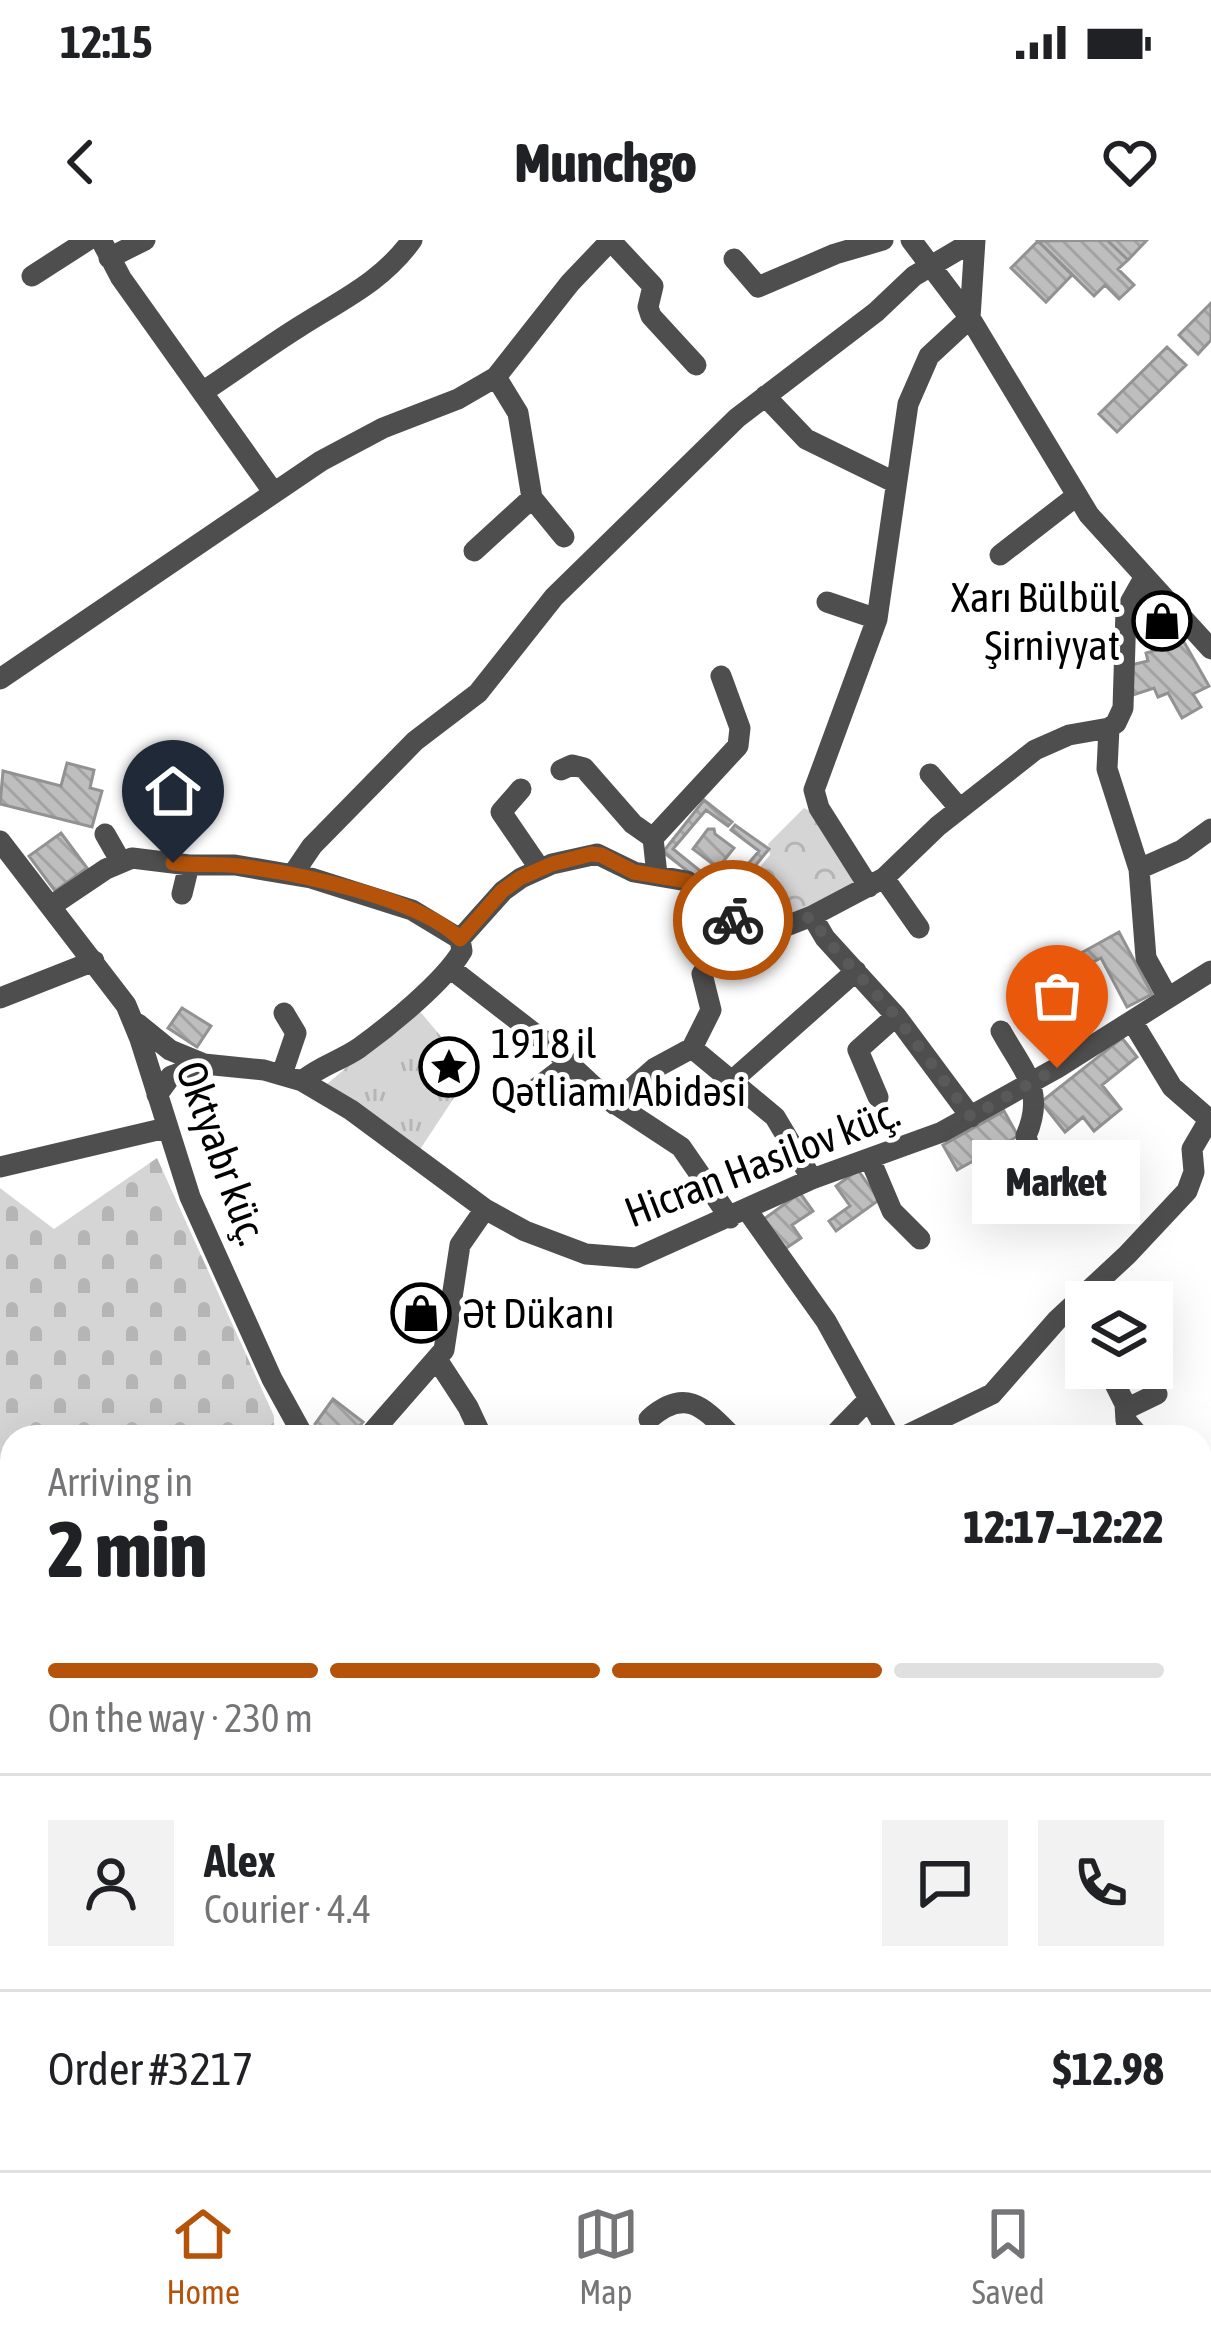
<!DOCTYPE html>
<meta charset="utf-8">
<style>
:root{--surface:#fff;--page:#f2f2f2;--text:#202124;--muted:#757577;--line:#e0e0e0;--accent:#b45309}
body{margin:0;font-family:"Asap Condensed",sans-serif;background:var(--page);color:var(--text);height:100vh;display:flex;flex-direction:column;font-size:45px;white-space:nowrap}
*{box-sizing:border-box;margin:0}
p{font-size:39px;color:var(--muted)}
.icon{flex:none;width:66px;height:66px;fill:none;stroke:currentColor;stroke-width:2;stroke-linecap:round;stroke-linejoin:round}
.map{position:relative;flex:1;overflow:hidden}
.side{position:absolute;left:0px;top:1185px;width:1212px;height:747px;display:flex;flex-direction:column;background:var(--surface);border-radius:36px 36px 0 0;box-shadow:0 12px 48px #0002}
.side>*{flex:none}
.fabs{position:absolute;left:1065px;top:1041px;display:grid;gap:24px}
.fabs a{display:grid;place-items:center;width:108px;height:108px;border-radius:0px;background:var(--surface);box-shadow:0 12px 48px #0002;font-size:60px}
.pin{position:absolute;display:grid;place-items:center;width:102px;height:102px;color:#fff;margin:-123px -51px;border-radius:50% 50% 50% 0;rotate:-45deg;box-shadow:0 0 12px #0007}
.pin .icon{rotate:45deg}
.courier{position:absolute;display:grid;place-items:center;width:120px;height:120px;margin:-60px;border:9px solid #b45309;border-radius:50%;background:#fff;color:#222;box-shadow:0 3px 15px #0007}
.bubble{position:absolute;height:84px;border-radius:0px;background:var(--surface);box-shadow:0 12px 48px #0002;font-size:39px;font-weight:800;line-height:84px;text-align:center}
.overview em{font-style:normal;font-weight:800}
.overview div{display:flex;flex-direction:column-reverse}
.overview{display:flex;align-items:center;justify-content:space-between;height:204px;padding:0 48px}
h1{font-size:78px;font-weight:800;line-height:90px}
.bar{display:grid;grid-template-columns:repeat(4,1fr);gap:18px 12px;align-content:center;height:144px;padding:0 48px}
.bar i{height:15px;border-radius:9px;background:var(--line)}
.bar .active{background:var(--accent)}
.bar p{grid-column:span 4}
.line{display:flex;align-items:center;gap:30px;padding:0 48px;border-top:3px solid var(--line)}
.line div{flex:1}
.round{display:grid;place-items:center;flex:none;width:126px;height:126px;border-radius:0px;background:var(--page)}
.status{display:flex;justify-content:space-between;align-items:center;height:84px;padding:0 60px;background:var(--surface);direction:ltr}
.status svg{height:33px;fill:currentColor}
header{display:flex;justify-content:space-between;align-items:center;height:156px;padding:0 48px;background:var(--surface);font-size:54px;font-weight:800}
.dock{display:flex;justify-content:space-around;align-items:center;height:168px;border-top:3px solid var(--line);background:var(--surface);font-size:33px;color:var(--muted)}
.dock a{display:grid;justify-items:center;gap:6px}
.dock .active{color:var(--accent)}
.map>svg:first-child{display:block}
.grass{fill:url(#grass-tufts)}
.forest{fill:url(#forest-crowns)}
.cemetery{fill:url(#cemetery-stones)}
.building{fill:url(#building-back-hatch);stroke:#929292;stroke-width:3}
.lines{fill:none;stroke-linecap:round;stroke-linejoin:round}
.major-casing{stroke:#dbdbdb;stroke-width:33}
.minor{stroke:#4e4e4e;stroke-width:21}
.major{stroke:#000;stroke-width:27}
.done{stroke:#595959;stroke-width:12;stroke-dasharray:0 21.6}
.route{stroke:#b45309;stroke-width:15}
.labels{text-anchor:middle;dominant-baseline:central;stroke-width:10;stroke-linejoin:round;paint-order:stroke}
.poi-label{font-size:42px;fill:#000;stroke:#fff;text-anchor:start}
.street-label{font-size:42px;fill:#000;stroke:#fff}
</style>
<div class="status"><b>12:15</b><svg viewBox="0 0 49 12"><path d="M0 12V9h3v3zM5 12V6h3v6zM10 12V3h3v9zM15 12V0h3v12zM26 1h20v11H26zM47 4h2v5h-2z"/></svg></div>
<header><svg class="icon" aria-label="back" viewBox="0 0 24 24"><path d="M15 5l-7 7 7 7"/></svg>Munchgo<svg class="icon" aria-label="heart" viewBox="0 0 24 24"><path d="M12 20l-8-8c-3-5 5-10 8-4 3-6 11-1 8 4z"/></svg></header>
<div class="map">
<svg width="1211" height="1930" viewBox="0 0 1211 1930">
<defs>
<pattern id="grass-tufts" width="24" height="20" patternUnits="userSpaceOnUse" patternTransform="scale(3)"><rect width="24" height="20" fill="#d5d5d5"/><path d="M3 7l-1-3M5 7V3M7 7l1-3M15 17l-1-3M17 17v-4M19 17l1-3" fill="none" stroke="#b5b5b5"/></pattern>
<pattern id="forest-crowns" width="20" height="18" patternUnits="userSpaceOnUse" patternTransform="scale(3)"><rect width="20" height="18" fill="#d5d5d5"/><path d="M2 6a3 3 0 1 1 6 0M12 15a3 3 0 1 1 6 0" fill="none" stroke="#b5b5b5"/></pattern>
<pattern id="cemetery-stones" width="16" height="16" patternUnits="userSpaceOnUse" patternTransform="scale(3)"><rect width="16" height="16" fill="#d5d5d5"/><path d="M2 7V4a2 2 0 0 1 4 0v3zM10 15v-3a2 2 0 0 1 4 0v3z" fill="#b5b5b5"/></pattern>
<pattern id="building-back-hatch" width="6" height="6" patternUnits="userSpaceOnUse" patternTransform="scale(3)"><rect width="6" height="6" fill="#bebebe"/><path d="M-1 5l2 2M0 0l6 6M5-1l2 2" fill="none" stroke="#a2a2a2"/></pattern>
</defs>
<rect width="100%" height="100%" fill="#fff"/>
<path class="grass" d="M 417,768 L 471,832 L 419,911 L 327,844 Z"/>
<path class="forest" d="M 804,568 L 815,574 L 860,643 L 781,684 L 769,656 L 736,669 L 730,663 L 770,615 L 768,604 Z"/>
<path class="cemetery" d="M 157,918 L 274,1176 L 274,1197 L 12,1197 L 12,1434 L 0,1444 L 0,948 L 54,989 Z"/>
<path class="building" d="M 1107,0 L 1128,20 L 1118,29 L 1134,45 L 1119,59 L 1105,45 L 1094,56 L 1038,1 Z
M 1107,0 L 1147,0 L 1128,20 Z
M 1038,1 L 1072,35 L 1046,62 L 1011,28 Z
M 1211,63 L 1211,100 L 1198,114 L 1179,95 Z
M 1167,107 L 1186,125 L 1117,192 L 1099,174 Z
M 1158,365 L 1177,387 L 1165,397 L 1146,375 Z
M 1184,402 L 1209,446 L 1193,454 L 1201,467 L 1182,478 L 1168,453 L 1158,457 L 1154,448 L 1133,455 L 1131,425 L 1148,421 L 1146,413 Z
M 67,523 L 94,530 L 90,548 L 102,551 L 92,587 L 0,564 L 3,531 L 61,546 Z
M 704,560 L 732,582 L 728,586 L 706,570 L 673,609 L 725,651 L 759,611 L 731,590 L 735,585 L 769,609 L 726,661 L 663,612 Z
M 708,589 L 714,589 L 715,594 L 734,608 L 718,628 L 693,609 Z
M 61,593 L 87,628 L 55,651 L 29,616 Z
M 769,656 L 780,681 L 754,692 L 743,667 Z
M 1119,692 L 1152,754 L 1127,767 L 1101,718 L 1087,725 L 1081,713 Z
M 1081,713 L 1098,745 L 1069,761 L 1051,729 Z
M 182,768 L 211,786 L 197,807 L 168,788 Z
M 1122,798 L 1137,817 L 1102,845 L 1121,869 L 1094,891 L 1083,877 L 1065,892 L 1041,862 Z
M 1004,871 L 1018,896 L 957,930 L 943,905 Z
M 858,930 L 879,960 L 836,991 L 829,981 L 850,966 L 836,946 Z
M 800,953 L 813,971 L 792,985 L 801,998 L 785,1009 L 764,979 Z
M 333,1159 L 363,1182 L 350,1197 L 324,1197 L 315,1184 Z
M 141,1920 L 178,1920 L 190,1930 L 153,1930 Z
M 881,1920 L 928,1920 L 924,1930 L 873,1930 Z"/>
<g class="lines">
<g class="major-casing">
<path id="major" d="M 1200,1340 L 1211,1329
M 854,1930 L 861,1920"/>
</g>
<path class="minor" d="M 101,0 L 121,38 L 274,253
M 610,0 L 653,46 L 648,67 L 651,76 L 696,125
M 911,0 L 970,78 L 1089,275 L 1211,409
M 109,18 L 145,0
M 734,19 L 758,47 L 835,14 L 883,0
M 32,36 L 88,0
M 496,137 L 518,173 L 532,258 L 564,297
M 204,151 C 236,130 267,107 299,87 C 341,60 382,42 412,0
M 765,156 L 806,199 L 894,242
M 474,311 L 532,258
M 1000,315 L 1075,257
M 827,362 L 877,379
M 0,439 L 321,221 L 383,188 L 458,159 L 496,137 L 570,43 L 611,0
M 1109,488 L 1107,529 L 1139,629 L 1146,718 L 1168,758
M 561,530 L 572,525 L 584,528 L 633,584 L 653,598 L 657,635
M 930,534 L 960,569
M 521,549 L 501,572 L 540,629
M 105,594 L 121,622
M 653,598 L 738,506 L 740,488 L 721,436
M 0,601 L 126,765 L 140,799 L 190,957 L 272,1139 L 304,1197
M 1139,629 L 1182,610 L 1211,589
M 293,634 L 312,606 L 415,501 L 478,453 L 554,357 L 737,178 L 876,72 L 914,36 L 975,0
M 884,638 L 919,688
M 869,647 L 819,568 L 814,550 L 877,379 L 908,164 L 929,116 L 970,78 L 975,0
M 182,654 L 189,625
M 51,666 L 106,629 L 132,618 L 189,625 L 235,625 L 311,638 L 412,670 L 460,699
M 812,676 L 825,698 L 896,776 L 971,877
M 450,728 L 548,804 L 605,857 L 681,907 L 730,978
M 0,758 L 94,721
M 1132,781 L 1172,847 L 1211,881
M 138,784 L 170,810 L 204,824 L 171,836 L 157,855
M 1001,791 C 1023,831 1046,850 1026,896 L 1032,918
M 692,808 L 775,877 L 812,939
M 204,824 L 264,830 L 302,841 L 351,870 L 485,969 L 525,991 L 586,1014 L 636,1018 L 812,939 L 942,892 L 1057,828 L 1211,731
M 282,834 L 296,793 L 284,773
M 734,839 L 856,731
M 302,841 C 320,826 340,821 359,808 C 388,787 444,742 462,711 L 460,699 L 503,651 L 521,638 L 552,624 L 597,614 L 634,632 L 687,641 L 753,699 L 812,676 L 884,638 L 938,586 L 1035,510 L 1069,495 L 1109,488 L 1116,483 L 1123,468 L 1126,370 L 1144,338
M 525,857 L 568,824
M 878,857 L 858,810 L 896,776
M 614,864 L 655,828 L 692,808 L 711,770 L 702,734 L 738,685
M 870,919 L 892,971 L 920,999
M 0,927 L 166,888
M 747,970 L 826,1081 L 890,1197
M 438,1121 L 468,1167 L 482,1197
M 1113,1128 L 1112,1138 L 1125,1164 L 1126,1181 L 1140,1197
M 1126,1169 L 1157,1154
M 649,1179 C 686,1146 704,1168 733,1197
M 368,1197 L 444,1110 L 460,1005 L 485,969
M 832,1197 L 868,1160
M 903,1197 L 992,1154 L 1057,1080 L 1127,1015 L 1187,951 L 1194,932 L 1192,909 L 1209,880
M 1200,1258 L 1211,1269
M 1200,1479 L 1211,1469
M 1200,1539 L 1211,1552
M 12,1678 L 12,1703
M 0,1768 L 12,1758
M 206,1920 L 219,1930
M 458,1920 L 468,1930
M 1038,1920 L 1039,1930"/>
<use href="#major" class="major"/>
</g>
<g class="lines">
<path class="done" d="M 733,680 L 749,697 L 758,698 L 812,676 L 825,698 L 896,776 L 971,877 L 1057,828"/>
<path class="route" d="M 173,623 C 195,626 217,623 239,626 C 297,633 419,658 460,699 L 502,651 L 520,638 L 552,624 L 591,614 L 601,615 L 634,632 L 687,641 L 733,680"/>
</g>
<defs>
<g id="shop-ring" transform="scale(3)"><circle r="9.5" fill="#fff" stroke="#000" stroke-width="1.5"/><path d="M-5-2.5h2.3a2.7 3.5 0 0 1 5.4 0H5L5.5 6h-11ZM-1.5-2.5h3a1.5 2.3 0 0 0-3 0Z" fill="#000"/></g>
<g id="sight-ring" transform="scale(3)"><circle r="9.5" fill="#fff" stroke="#000" stroke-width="1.5"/><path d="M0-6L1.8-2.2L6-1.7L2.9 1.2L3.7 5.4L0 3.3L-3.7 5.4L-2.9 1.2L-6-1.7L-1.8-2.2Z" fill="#000"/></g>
</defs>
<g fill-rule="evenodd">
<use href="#shop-ring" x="1162" y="381"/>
<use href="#sight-ring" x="449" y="827"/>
<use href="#shop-ring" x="421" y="1073"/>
</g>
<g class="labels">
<g class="poi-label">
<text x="1120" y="357" text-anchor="end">Xarı Bülbül<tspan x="1120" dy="48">Şirniyyat</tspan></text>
<text x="491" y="803">1918 il<tspan x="491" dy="48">Qətliamı Abidəsi</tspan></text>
<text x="463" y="1073">Ət Dükanı</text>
</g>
<g class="street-label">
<text transform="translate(222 913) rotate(70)">Oktyabr küç.</text>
<text transform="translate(762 922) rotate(-21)">Hicran Hasilov küç.</text>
</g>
</g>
</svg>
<div class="fabs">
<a><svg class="icon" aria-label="layers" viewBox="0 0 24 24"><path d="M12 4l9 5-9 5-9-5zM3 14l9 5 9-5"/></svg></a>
</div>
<div class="pin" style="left:1057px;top:828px;background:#ea580c"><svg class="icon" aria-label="bag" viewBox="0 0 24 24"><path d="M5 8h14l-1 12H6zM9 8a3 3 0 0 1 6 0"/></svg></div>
<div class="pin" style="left:173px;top:623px;background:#1f2937"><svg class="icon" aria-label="home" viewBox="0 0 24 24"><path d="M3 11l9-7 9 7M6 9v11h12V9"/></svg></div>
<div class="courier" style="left:733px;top:680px"><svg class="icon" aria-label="bike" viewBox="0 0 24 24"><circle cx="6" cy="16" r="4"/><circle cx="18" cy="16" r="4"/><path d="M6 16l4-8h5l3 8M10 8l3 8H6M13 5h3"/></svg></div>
<div class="bubble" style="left:972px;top:900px;width:168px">Market</div>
<section class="side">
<div class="overview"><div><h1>2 min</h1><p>Arriving in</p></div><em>12:17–12:22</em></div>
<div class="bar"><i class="active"></i><i class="active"></i><i class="active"></i><i></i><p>On the way · 230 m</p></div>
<div class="line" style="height:216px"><a class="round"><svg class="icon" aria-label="person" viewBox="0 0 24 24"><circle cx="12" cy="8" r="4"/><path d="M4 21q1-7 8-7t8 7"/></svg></a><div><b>Alex</b><p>Courier · 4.4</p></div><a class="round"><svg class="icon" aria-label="chat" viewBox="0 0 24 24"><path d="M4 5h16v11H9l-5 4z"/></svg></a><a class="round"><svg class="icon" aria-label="phone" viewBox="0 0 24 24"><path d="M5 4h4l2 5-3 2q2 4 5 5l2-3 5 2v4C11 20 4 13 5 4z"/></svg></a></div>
<div class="line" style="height:156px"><div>Order #3217</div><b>$12.98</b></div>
</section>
</div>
<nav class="dock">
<a class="active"><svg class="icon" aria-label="home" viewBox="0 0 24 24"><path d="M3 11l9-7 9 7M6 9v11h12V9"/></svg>Home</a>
<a><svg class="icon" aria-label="map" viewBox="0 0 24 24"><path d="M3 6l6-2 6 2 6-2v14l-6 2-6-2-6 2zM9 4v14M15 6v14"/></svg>Map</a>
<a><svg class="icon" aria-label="saved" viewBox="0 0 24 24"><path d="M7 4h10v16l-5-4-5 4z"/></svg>Saved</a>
</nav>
